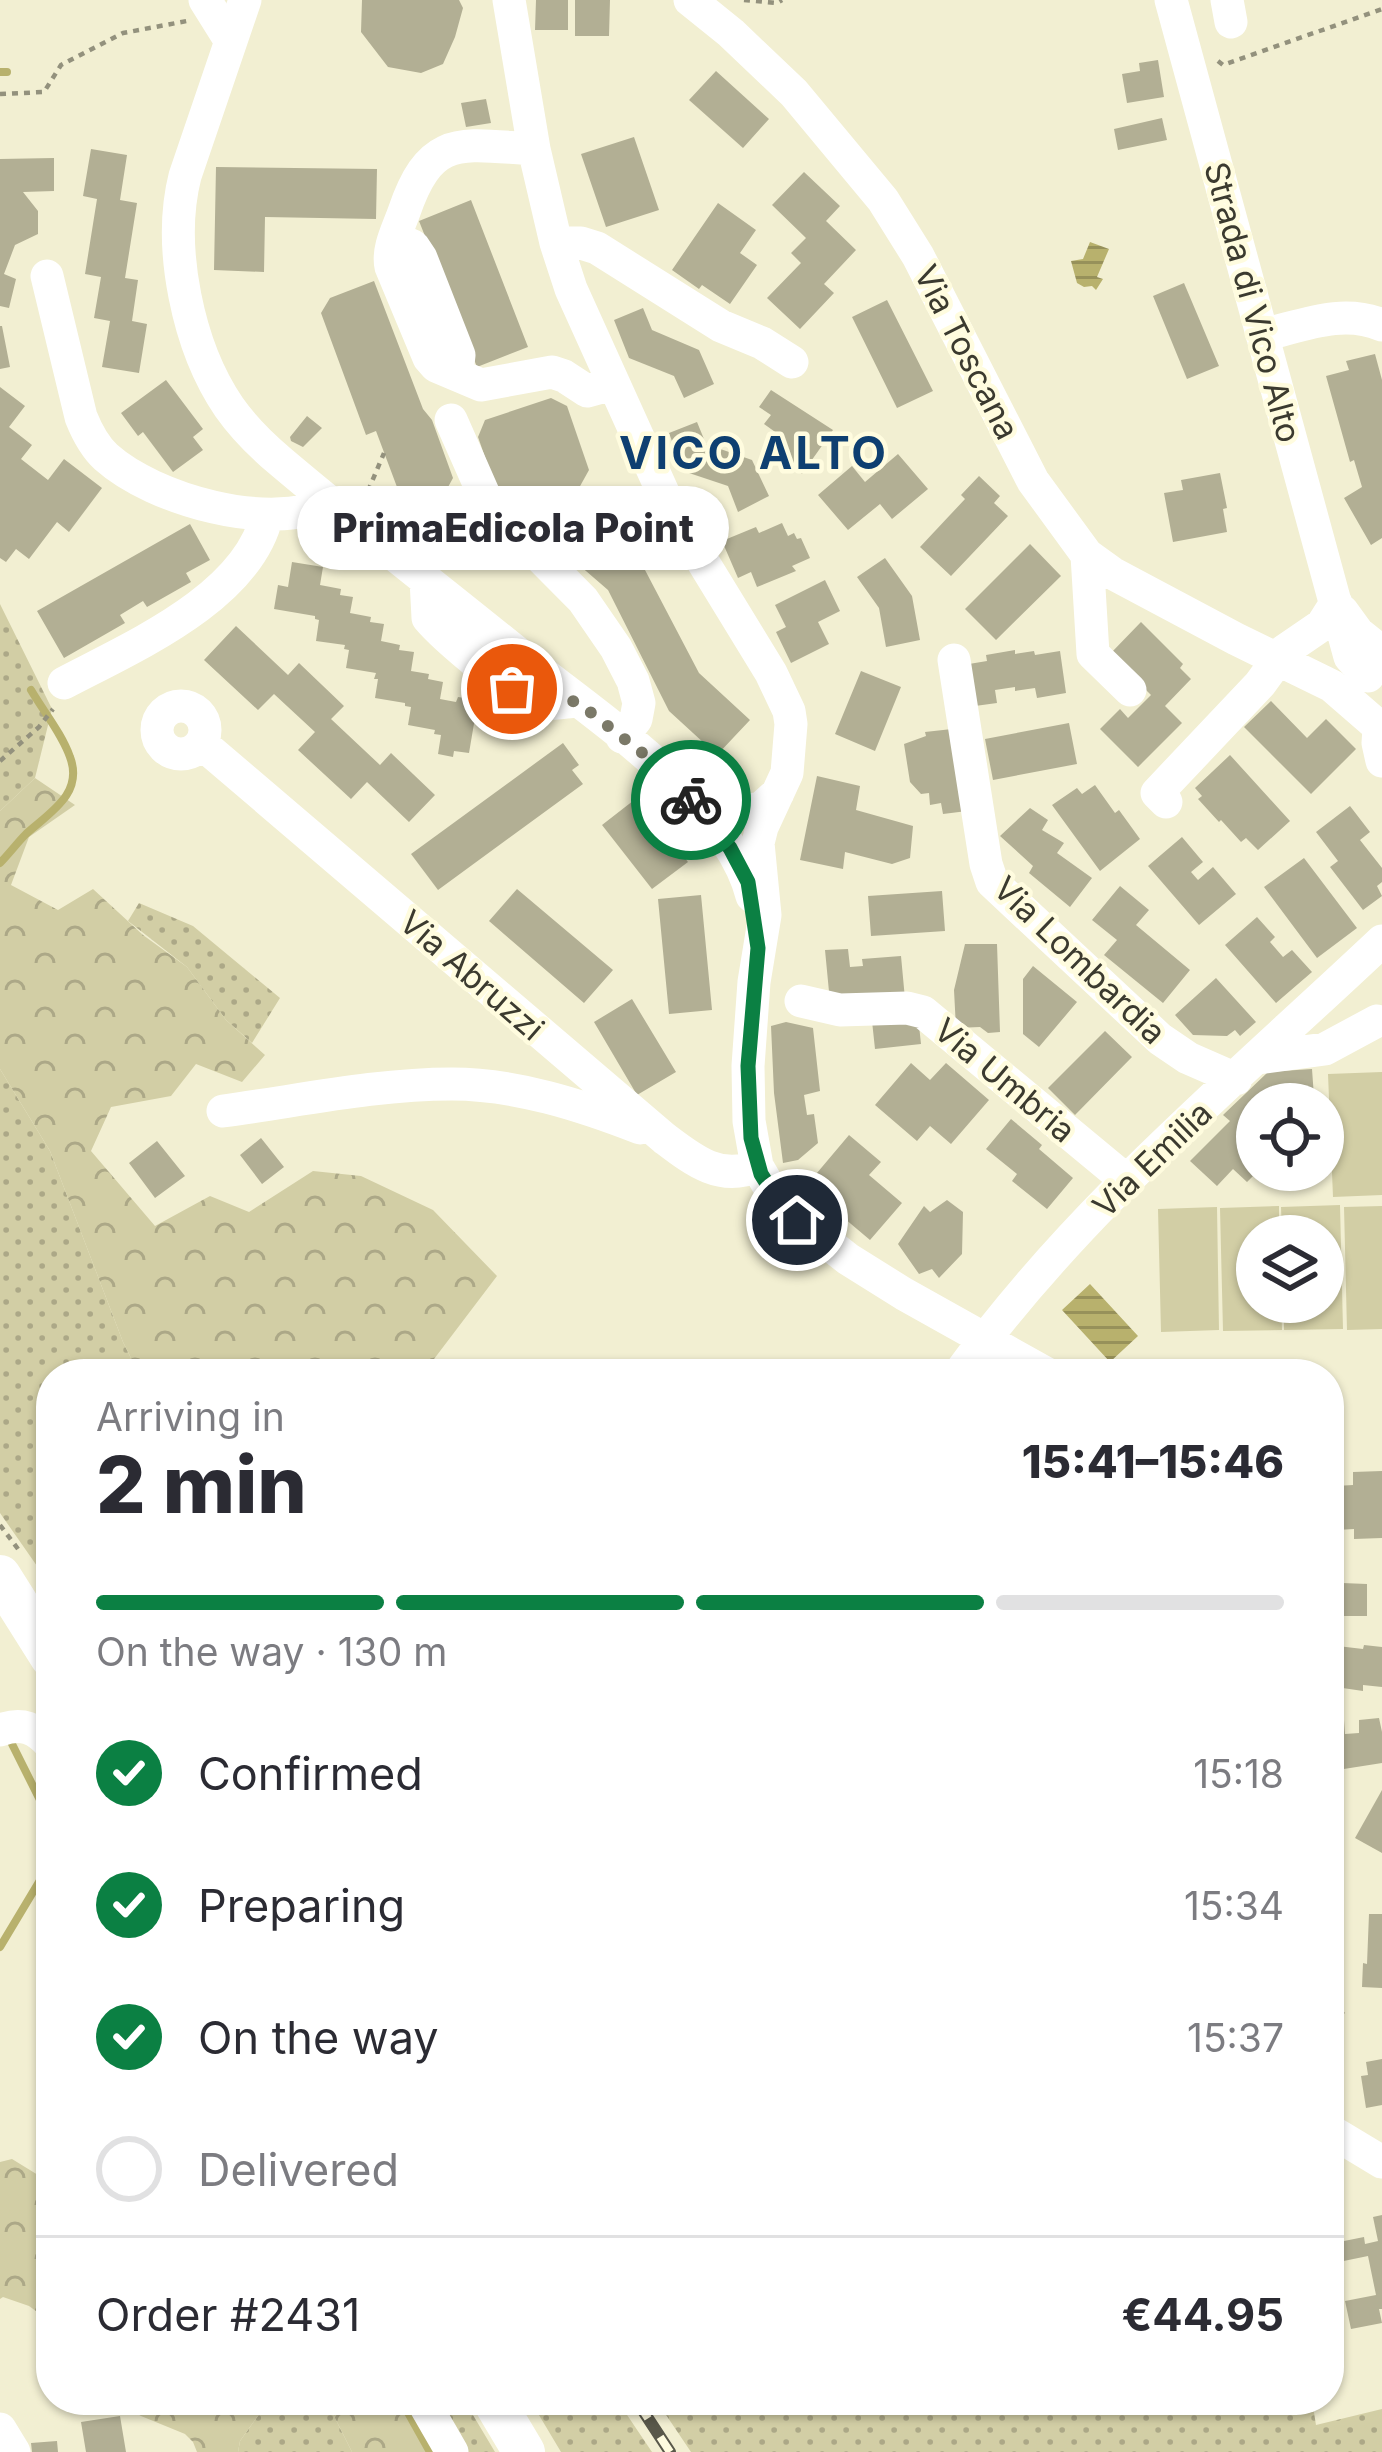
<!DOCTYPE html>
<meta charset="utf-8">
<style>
:root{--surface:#fff;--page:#f2f2f3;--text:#2b2b33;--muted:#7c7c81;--line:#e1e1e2;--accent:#0b8043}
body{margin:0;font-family:Inter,sans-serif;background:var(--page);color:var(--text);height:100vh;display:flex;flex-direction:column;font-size:45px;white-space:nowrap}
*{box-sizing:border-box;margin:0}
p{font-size:39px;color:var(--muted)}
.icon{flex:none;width:66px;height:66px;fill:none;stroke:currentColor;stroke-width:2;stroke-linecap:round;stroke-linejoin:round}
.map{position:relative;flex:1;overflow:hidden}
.drawer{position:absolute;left:36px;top:1359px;width:1308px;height:1056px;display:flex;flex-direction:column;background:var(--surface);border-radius:48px;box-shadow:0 3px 9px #0004}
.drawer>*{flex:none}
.buttons{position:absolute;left:1236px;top:1083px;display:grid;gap:24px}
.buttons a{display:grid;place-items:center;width:108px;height:108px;border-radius:50%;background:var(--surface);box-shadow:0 3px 9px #0004;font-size:60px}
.pin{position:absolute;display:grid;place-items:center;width:102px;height:102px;color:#fff;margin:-51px;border:6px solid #fff;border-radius:50%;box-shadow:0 3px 12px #0007}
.courier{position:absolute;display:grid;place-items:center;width:120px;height:120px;margin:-60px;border:9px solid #0b8043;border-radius:50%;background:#fff;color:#222;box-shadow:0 3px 15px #0007}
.bubble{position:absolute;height:84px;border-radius:42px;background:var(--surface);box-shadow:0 3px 9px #0004;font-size:39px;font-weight:800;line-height:84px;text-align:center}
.summary em{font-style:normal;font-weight:800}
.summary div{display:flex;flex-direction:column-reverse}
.summary{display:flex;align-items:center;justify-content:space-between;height:204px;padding:0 60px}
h1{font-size:78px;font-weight:800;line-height:90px}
.bar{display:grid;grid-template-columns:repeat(4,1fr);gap:18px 12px;align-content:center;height:144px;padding:0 60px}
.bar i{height:15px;border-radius:9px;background:var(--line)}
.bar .active{background:var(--accent)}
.bar p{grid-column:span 4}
.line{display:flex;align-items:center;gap:30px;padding:0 60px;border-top:3px solid var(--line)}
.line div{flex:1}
ol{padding:0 60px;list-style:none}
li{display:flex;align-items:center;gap:36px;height:132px}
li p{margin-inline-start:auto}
li .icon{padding:12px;border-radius:50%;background:var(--accent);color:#fff;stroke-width:4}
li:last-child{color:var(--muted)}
li i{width:66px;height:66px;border:6px solid var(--line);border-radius:50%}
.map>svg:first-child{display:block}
.grass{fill:url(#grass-dots)}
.forest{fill:url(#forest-crowns)}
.park{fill:#d2cea5}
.water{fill:url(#water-rules)}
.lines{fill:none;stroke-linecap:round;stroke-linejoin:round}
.stream{stroke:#b8b16d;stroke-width:8}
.building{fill:#b2af94}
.path{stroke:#93917d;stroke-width:4.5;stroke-dasharray:6 6;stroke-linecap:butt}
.minor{stroke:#fff;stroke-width:33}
.major{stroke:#fff;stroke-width:42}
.rail-casing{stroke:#59584a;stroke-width:12}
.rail{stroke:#fffcdf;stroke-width:8;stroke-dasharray:22;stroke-linecap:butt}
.done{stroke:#7b7968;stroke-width:12;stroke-dasharray:0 21.6}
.route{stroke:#0b8043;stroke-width:15}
.labels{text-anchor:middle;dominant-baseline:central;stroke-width:9;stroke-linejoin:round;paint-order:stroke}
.street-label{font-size:33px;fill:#3b3a2f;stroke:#fffcdf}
.district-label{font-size:45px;font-weight:bold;letter-spacing:3px;fill:#0e3f71;stroke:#fffcdf}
</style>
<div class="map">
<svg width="1382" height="2452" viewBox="0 0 1382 2452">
<defs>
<pattern id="grass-dots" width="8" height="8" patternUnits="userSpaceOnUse" patternTransform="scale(3)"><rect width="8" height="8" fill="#d2cea5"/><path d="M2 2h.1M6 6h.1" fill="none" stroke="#aca887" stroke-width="1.8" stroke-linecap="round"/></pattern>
<pattern id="forest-crowns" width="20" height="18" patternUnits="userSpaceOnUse" patternTransform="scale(3)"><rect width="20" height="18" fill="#d2cea5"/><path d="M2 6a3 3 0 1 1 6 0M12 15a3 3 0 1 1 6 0" fill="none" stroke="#aca887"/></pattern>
<pattern id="water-rules" width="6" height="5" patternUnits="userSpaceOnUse" patternTransform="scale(3)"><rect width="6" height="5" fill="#b8b16d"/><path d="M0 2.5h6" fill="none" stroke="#97915a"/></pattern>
</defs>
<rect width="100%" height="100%" fill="#f2efd2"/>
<path class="grass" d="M 0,604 L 52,709 L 35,778 L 0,811 Z
M 139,903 L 193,926 L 280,998 L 252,1043 L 226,1020 L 187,967 L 128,921 Z
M 0,1069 L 50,1151 L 123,1342 L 139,1374 L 51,1374 L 51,1586 L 0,1513 Z
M 264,2400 L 326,2400 L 352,2452 L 238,2452 L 240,2441 L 265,2406 Z
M 438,2400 L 464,2400 L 495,2452 L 468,2452 Z
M 530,2400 L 617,2400 L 652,2452 L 561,2452 Z
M 656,2400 L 1312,2400 L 1316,2425 L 1382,2409 L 1382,2452 L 691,2452 Z"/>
<path class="forest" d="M 35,778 L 75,805 L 29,837 L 11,885 L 58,910 L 93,889 L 143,935 L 187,967 L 226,1020 L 265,1055 L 242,1082 L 196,1064 L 171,1096 L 111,1107 L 91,1151 L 155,1226 L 210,1196 L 249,1212 L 313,1171 L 361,1176 L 433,1210 L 497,1276 L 431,1363 L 427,1374 L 139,1374 L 123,1342 L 50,1151 L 0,1069 L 0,811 Z
M 12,2159 L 51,2183 L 51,2322 L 29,2306 L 3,2297 L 0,2299 L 0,2162 Z
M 113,2400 L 263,2400 L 265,2406 L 240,2441 L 238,2452 L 197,2452 L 193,2442 L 185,2434 L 141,2416 Z
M 326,2400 L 401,2400 L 430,2452 L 352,2452 Z"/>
<path class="park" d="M 1382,1072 L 1382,1195 L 1333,1197 L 1328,1074 Z
M 1340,1205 L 1343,1329 L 1284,1330 L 1284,1302 L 1323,1302 L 1323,1236 L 1282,1236 L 1281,1207 Z
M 1279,1206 L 1279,1236 L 1257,1236 L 1257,1302 L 1281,1302 L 1282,1330 L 1223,1331 L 1220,1208 Z
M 1382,1206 L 1382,1329 L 1347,1330 L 1344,1207 Z
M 1217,1207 L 1219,1330 L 1161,1332 L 1158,1209 Z"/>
<path class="water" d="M 1090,242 L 1109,249 L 1097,277 L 1103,279 L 1096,290 L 1092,286 L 1084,287 L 1077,283 L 1071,261 L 1083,259 Z
M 1090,1284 L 1138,1336 L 1110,1362 L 1062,1310 Z"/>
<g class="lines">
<path class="stream" d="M 0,72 L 7,72
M 0,863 C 9,854 17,843 26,834 C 49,813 84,794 70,757 C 62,734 44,712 31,690
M 12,1744 L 41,1802 L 51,1813
M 0,1947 L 51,1862
M 401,2400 L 430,2452"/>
</g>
<path class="building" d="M 362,0 L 459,0 L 463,8 L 455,37 L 443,64 L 421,73 L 388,67 L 361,32 Z
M 536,0 L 568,0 L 568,30 L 535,30 Z
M 575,0 L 610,0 L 609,36 L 575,36 Z
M 1158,60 L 1164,97 L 1127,103 L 1122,74 L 1140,71 L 1139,63 Z
M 716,71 L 769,119 L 743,148 L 689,100 Z
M 486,99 L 491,123 L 466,127 L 461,103 Z
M 1162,118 L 1167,140 L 1118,150 L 1114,129 Z
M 634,137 L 659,210 L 606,227 L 581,154 Z
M 91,149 L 127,155 L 120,200 L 137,203 L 125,278 L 138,280 L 132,321 L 147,324 L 139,373 L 102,367 L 110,321 L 94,318 L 101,277 L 85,274 L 97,199 L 83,196 Z
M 54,158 L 54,191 L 23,192 L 38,211 L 38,234 L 15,245 L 4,274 L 16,279 L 9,308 L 0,306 L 0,159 Z
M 216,167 L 377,169 L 376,219 L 265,217 L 264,272 L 214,270 Z
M 804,172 L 840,206 L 826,221 L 856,250 L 824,284 L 834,293 L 800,329 L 767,298 L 801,263 L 791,253 L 806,238 L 772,205 Z
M 471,200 L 528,347 L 477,367 L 419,221 Z
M 718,203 L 756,230 L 740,253 L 757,265 L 730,304 L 702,285 L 699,289 L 672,270 Z
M 374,281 L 423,409 L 432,420 L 453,478 L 442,498 L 406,511 L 376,431 L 366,435 L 321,313 L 330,298 Z
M 1184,283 L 1219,366 L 1187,379 L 1153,296 Z
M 887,300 L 933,391 L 897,408 L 852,317 Z
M 643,308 L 652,330 L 699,350 L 714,384 L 684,398 L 674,376 L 629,358 L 614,320 Z
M 0,326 L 2,326 L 10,367 L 0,369 Z
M 1375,354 L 1382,380 L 1382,538 L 1371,545 L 1344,498 L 1362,487 L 1354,460 L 1350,462 L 1326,376 L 1349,370 L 1346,361 Z
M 166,380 L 203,429 L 193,437 L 203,450 L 173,472 L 143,432 L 138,436 L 121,413 Z
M 0,387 L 25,406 L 9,427 L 32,445 L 21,459 L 48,480 L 64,459 L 102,488 L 69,532 L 57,522 L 29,559 L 16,549 L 6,562 L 0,558 Z
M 771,390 L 833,430 L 802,474 L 779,457 L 784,450 L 772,442 L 778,434 L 764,424 L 771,415 L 759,407 Z
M 551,398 L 567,406 L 589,470 L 579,488 L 515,509 L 501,503 L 478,437 L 485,420 Z
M 307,416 L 322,428 L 303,447 L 291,441 L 290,437 Z
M 697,422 L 706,444 L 752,460 L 769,496 L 738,512 L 728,486 L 683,471 L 669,433 Z
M 898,454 L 928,489 L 892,519 L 880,504 L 848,530 L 818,495 L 852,466 L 865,482 Z
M 1220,473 L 1227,508 L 1223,509 L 1227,532 L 1173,542 L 1164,493 L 1183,490 L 1181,480 Z
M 979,476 L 1000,496 L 994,503 L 1008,516 L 951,576 L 920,547 L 965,499 L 961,495 Z
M 595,517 L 649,565 L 645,570 L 699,673 L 750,720 L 717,755 L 669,711 L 608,590 L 564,552 Z
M 782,523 L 788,536 L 794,533 L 797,539 L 801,538 L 810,558 L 792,566 L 796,571 L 757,587 L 751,572 L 738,578 L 722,541 L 756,527 L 759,533 Z
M 190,524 L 210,560 L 186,573 L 191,582 L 147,607 L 143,601 L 120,615 L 125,623 L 64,658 L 37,611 Z
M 1030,544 L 1061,576 L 996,640 L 965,609 Z
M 885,558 L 912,596 L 920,640 L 886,647 L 879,608 L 857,577 Z
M 292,562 L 323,567 L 320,585 L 341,589 L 340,595 L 353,597 L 350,613 L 371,617 L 370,622 L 384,624 L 381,641 L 400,645 L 399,650 L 414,652 L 411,671 L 429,674 L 428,679 L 443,682 L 440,699 L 456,702 L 458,697 L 478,700 L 469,753 L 454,751 L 453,757 L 438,754 L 441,735 L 434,734 L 435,730 L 408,725 L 411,707 L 405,706 L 405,703 L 375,698 L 378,679 L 374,679 L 376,673 L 346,668 L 349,650 L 344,649 L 345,645 L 316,641 L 319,620 L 315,619 L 315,616 L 274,609 L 278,585 L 288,587 Z
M 825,580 L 840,611 L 818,622 L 829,644 L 791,663 L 776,632 L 786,627 L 775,605 Z
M 1141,622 L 1183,664 L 1180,668 L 1191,679 L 1165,706 L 1182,723 L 1138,767 L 1100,729 L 1120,709 L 1128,718 L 1151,695 L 1110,654 Z
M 236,626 L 288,675 L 299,663 L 344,706 L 331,719 L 380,765 L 391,753 L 435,795 L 409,822 L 367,782 L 351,799 L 298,750 L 315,732 L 274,694 L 258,710 L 204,660 Z
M 1015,650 L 1015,654 L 1034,651 L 1035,655 L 1060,651 L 1066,693 L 1037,698 L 1035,688 L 1015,691 L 1015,687 L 995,690 L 997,703 L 975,706 L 969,664 L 987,661 L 986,655 Z
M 861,671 L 901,687 L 875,751 L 835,734 Z
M 1271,701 L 1307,738 L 1326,719 L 1356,749 L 1311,794 L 1244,727 Z
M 1069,723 L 1077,764 L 993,780 L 985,739 Z
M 952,729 L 967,811 L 943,814 L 941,803 L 930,805 L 929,793 L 921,794 L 910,782 L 904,744 L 926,736 L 925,732 Z
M 563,743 L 579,765 L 572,770 L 583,784 L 438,890 L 411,854 Z
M 1230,755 L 1290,821 L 1258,850 L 1246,838 L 1241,842 L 1221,820 L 1219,822 L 1198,799 L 1202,796 L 1195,788 Z
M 817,776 L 860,786 L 856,810 L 913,826 L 910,858 L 892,864 L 845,852 L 843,869 L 800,860 Z
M 1095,785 L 1115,813 L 1119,810 L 1140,839 L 1100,871 L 1052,805 L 1077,788 L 1082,794 Z
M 638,797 L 688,862 L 652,889 L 602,825 Z
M 1350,806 L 1370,832 L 1360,840 L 1382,868 L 1382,882 L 1377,886 L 1382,896 L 1363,910 L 1330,867 L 1338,861 L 1316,832 Z
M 1030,808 L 1048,820 L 1042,830 L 1064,843 L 1057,853 L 1092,878 L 1070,907 L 1029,873 L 1033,866 L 1000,836 Z
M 1182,837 L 1203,862 L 1191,872 L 1198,880 L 1213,867 L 1236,894 L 1199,925 L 1148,866 Z
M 1304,858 L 1357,928 L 1317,958 L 1264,887 Z
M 1120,886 L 1149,910 L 1136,925 L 1190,970 L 1163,1003 L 1104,955 L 1117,940 L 1092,920 Z
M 517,889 L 613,970 L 584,1003 L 489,921 Z
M 942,891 L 945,931 L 871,936 L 868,896 Z
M 701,895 L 712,1010 L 669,1014 L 658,899 Z
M 1257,917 L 1275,937 L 1270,942 L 1283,957 L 1292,950 L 1312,972 L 1276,1003 L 1225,945 Z
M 965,944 L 997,944 L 1000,1032 L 988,1033 L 980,1027 L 956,1028 L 954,990 Z
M 848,949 L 850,967 L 863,966 L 862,959 L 901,956 L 905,999 L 830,1002 L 825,950 Z
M 1033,966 L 1077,1002 L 1039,1047 L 1023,1034 L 1023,979 Z
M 1216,978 L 1256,1022 L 1240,1036 L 1235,1030 L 1227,1036 L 1193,1035 L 1175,1015 Z
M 632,999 L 676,1072 L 637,1095 L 594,1022 Z
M 918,1016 L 921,1044 L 875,1049 L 872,1021 Z
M 786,1022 L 813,1028 L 820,1091 L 804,1095 L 807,1115 L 814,1114 L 818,1143 L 798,1160 L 783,1163 L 774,1093 L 771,1026 Z
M 1105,1031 L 1132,1057 L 1075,1115 L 1048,1088 Z
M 911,1063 L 930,1080 L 946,1063 L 989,1100 L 951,1144 L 930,1126 L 917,1141 L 875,1105 Z
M 1312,1069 L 1314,1097 L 1283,1100 L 1278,1104 L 1257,1104 L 1257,1125 L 1245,1136 L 1257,1148 L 1257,1172 L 1247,1182 L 1233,1169 L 1217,1186 L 1190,1161 L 1230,1121 L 1223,1115 L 1268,1072 Z
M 1011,1119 L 1042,1145 L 1039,1149 L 1073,1178 L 1047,1209 L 1012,1181 L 1017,1174 L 986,1149 Z
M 849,1135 L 881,1162 L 869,1175 L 902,1203 L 870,1240 L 806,1186 Z
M 261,1138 L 284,1167 L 262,1184 L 240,1155 Z
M 157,1141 L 185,1176 L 155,1198 L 129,1163 Z
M 947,1200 L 963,1212 L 962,1254 L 939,1278 L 932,1269 L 919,1274 L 898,1244 L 924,1206 L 930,1212 Z
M 1382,1471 L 1382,1538 L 1354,1539 L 1354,1529 L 1337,1530 L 1336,1486 L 1353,1485 L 1353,1472 Z
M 1329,1571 L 1343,1571 L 1342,1583 L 1367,1584 L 1367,1616 L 1329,1616 Z
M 1329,1645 L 1363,1649 L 1364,1645 L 1382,1647 L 1382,1687 L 1363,1685 L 1363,1691 L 1329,1686 Z
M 1379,1718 L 1382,1732 L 1382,1763 L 1331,1771 L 1329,1723 L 1344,1720 L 1345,1734 L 1359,1733 L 1359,1720 Z
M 1382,1790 L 1382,1853 L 1355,1838 Z
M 1369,1914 L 1382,1914 L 1382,1988 L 1362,1987 L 1363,1963 L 1367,1964 Z
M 1329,1994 L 1345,2013 L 1329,2026 Z
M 1382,2059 L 1382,2105 L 1366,2108 L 1361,2076 L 1368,2075 L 1366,2062 Z
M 1382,2215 L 1382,2309 L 1379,2309 L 1382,2323 L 1351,2329 L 1345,2301 L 1376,2295 L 1368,2256 L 1329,2264 L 1329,2244 L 1364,2237 L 1365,2244 L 1378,2241 L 1373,2217 Z
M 120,2416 L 126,2452 L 86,2452 L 81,2422 Z
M 57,2441 L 58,2452 L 32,2452 L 31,2443 Z"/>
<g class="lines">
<path class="path" d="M 744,0 L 777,3 L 782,0
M 1218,61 L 1223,65 L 1382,9
M 0,94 L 44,92 L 61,65 L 123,33 L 187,21
M 368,491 L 384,453
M 0,761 L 39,727 L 53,709
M 0,1525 L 18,1549"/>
<path class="minor" d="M 205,0 L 230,40
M 245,0 L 185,176 C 167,247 188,347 229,407 C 243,427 261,445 280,461 C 359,528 441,591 521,656 C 595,716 728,801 752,896
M 509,0 L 534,149 L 556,243 L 571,289 L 670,508 L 771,673 L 789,711 L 791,724 L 787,773 L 762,827 L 758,843 L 765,915 L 754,982 L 748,1066 L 749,1121 L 757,1166 L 771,1190 L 792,1215 L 848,1259 L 904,1294 L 1047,1374
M 690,0 L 731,33 L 794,93 L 883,200 L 918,256 L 1033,481 L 1087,555 L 1112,573 L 1236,639 L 1332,686 L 1377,725
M 1171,0 L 1350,657 L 1368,676
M 1227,0 L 1231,22
M 534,149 C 462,145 431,132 404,212 C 398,229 387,249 391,267 L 429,358 L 436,366 L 481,385 L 552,372 L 564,376 L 587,391 L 612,384
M 395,238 L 413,246 L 421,258 L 459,355 L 457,372
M 556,243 L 581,243 L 597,248 L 721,326 L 762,343 L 792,362
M 47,276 L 81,417 C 87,432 94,446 106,457 C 154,500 270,532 328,503
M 1262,335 C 1302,326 1342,308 1382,325
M 451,420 L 488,504 L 583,600 L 616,648 L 633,681 L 639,703 L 636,719 L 622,737
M 1087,555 L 1093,654 L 1130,690
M 426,579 L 428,618 C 443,636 516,699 537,703 C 549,705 564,702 576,701
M 1342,611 L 1358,633 L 1382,652
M 954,660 L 986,864 L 992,882 L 1160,1039 L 1188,1058 L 1236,1079
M 64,683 C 132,647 248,598 267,515
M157 730a24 24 0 1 1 48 0a24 24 0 1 1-48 0Z
M 1379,729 L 1378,743 L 1382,761
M 201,743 L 664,1138 C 693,1160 720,1182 757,1166
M 686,782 L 744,811 L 761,808 L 778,793
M 1166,802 L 1157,793 L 1260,684 L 1284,651 L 1322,625 L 1336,603
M 801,1001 L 840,1010 L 907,1008 L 923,1012 L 1127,1181
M 1258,1058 L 1325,1049 L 1377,1021
M 223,1111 C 298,1101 376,1084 452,1084 C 515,1084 581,1105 640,1128
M 959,1374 C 1077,1210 1236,1079 1382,941
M 0,1730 C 22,1722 36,1728 51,1745
M 1329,2130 L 1382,2162
M 422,2400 L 452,2452
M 0,2429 L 14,2452"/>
<path class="major" d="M 0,1576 L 51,1657
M 493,2400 L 524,2452"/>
<g class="rail-casing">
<path id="rail" d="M 636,2400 L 670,2452"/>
</g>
<use href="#rail" class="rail"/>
</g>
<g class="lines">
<path class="done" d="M 512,689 L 538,703 L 576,701 L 663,769 L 691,800"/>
<path class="route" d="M 691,800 L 730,848 L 748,882 L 758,948 L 748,1066 L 751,1138 L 761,1174 L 771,1190 L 797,1220"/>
</g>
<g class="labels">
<g class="street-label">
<text transform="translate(1253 302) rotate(75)">Strada di Vico Alto</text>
<text transform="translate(967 352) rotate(63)">Via Toscana</text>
<text transform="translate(1080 960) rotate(44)">Via Lombardia</text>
<text transform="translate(472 975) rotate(41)">Via Abruzzi</text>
<text transform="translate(1005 1080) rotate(40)">Via Umbria</text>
<text transform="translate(1152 1159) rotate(-44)">Via Emilia</text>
</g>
<g class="district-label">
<text x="754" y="452">VICO ALTO</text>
</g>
</g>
</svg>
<div class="buttons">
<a><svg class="icon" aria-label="locate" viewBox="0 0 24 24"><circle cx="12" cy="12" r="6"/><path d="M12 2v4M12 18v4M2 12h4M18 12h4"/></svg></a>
<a><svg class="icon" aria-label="layers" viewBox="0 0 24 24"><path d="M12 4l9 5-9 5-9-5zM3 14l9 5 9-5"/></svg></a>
</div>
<div class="pin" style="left:512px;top:689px;background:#ea580c"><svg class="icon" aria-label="bag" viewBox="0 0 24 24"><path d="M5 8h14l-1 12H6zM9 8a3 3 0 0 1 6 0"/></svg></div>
<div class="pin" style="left:797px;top:1220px;background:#1f2937"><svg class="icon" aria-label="home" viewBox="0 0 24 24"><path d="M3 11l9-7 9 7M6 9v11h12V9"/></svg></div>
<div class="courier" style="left:691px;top:800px"><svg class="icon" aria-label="bike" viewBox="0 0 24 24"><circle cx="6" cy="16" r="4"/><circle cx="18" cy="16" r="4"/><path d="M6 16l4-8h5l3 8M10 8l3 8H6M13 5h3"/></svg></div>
<div class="bubble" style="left:297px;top:486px;width:432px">PrimaEdicola Point</div>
<section class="drawer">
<div class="summary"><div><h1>2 min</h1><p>Arriving in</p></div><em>15:41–15:46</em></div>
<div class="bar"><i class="active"></i><i class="active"></i><i class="active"></i><i></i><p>On the way · 130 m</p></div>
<ol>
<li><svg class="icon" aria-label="check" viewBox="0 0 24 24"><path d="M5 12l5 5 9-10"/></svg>Confirmed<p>15:18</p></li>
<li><svg class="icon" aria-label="check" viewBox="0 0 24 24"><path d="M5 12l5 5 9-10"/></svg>Preparing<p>15:34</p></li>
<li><svg class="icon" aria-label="check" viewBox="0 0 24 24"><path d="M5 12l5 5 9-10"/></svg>On the way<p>15:37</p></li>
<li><i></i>Delivered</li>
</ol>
<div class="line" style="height:156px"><div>Order #2431</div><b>€44.95</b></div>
</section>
</div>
